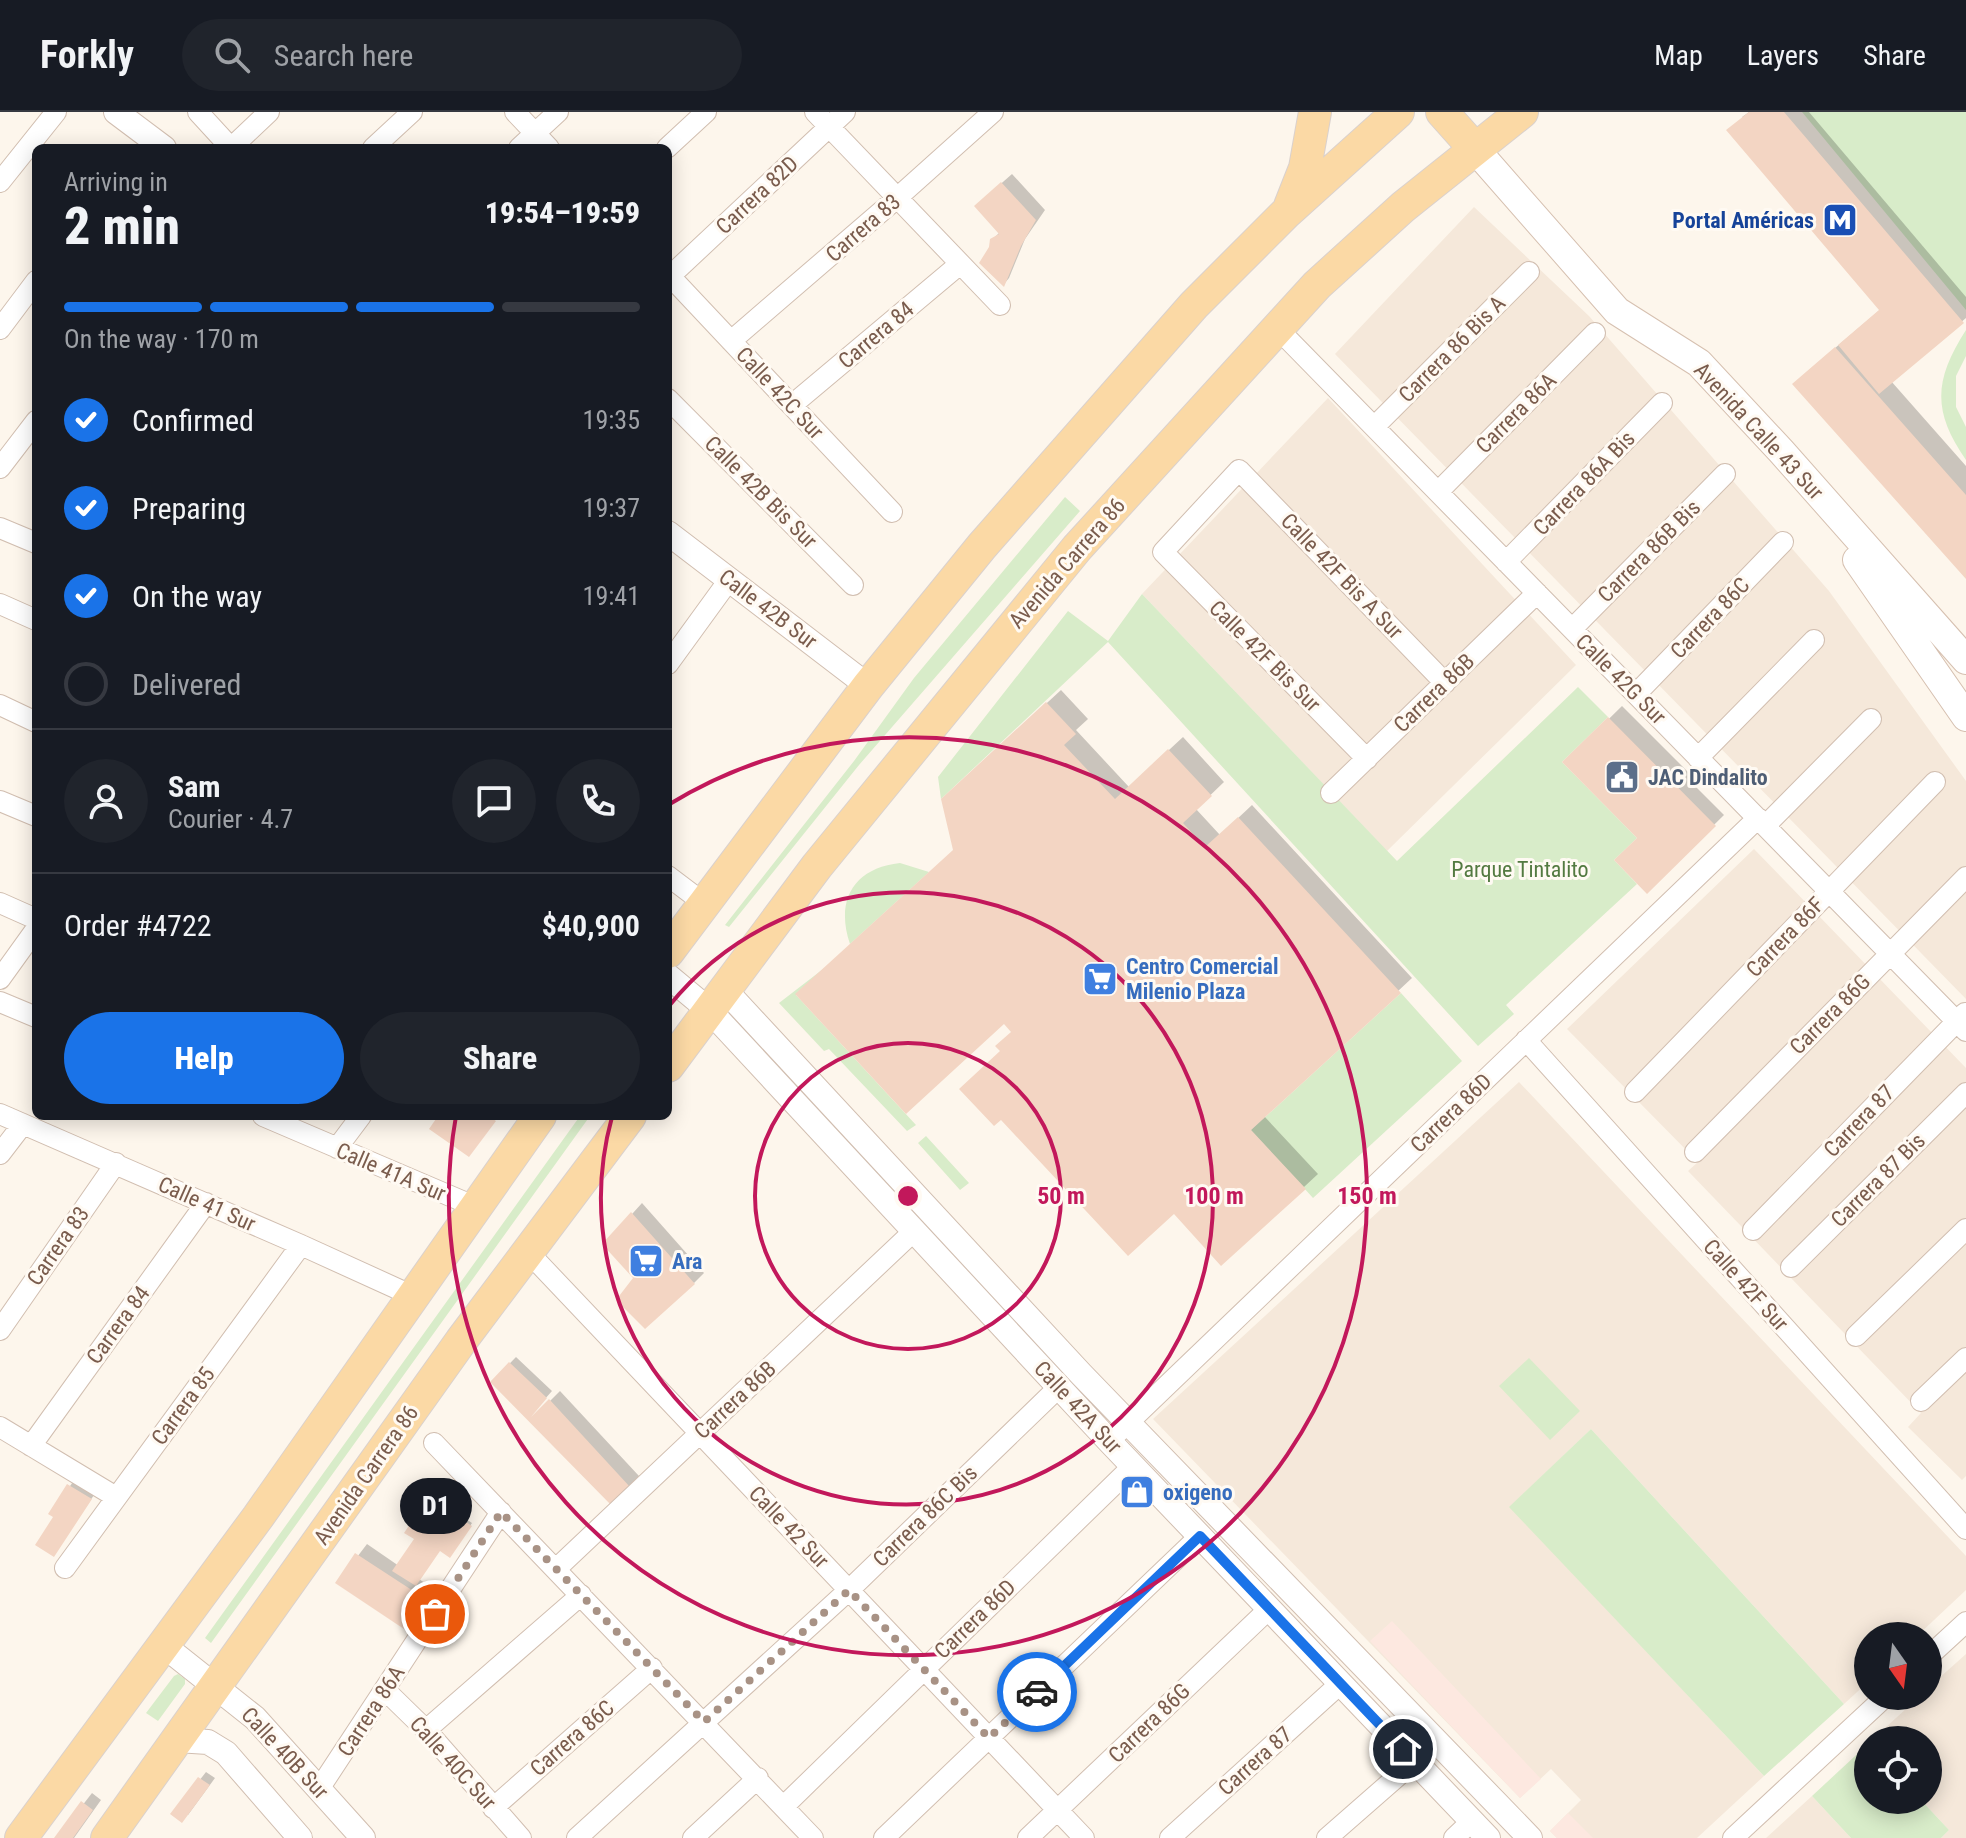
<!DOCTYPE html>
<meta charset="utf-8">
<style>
:root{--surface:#171b24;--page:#20242c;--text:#f1f3f6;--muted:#9ea1a6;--line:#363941;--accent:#1a73e8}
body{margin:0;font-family:"Roboto Condensed",sans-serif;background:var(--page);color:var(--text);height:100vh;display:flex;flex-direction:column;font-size:30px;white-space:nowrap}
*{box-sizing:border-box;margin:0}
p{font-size:26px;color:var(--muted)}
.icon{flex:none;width:44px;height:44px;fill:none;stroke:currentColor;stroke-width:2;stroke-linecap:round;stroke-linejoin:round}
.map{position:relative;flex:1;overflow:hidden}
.panel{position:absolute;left:32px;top:32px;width:640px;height:976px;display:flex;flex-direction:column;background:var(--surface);border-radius:12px;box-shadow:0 4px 20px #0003}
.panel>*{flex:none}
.needle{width:52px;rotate:166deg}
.fabs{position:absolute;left:1854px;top:1510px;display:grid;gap:16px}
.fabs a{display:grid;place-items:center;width:88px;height:88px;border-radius:50%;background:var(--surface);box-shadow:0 4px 20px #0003;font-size:40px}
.pin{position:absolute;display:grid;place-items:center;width:68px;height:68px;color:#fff;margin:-34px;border:4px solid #fff;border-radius:50%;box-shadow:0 2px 8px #0007}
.courier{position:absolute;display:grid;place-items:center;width:80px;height:80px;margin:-40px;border:6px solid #1a73e8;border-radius:50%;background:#fff;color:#222;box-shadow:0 2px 10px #0007}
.bubble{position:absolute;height:56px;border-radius:28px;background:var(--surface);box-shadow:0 4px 20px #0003;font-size:26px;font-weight:800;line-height:56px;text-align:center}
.head em{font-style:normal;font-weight:800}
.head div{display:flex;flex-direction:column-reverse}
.head{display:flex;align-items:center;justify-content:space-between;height:136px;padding:0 32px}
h1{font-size:52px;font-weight:800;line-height:60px}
.bar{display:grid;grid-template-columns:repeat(4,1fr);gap:12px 8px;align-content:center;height:96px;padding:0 32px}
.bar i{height:10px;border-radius:6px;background:var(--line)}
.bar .active{background:var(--accent)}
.bar p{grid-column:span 4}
.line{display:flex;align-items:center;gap:20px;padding:0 32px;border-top:2px solid var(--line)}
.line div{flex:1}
.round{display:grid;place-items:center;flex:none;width:84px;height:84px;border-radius:42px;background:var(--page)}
ol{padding:0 32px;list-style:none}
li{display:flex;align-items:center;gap:24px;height:88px}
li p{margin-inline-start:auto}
li .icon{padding:8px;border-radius:50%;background:var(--accent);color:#fff;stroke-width:4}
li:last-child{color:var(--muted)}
li i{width:44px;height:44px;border:4px solid var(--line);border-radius:50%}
.primary-button{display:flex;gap:16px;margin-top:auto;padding:16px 32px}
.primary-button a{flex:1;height:92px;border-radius:48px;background:var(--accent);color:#fff;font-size:32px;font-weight:800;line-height:92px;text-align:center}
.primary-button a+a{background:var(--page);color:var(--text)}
header{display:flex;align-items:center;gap:48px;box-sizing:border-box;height:112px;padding:0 40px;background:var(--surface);border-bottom:2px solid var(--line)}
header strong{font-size:38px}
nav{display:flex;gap:44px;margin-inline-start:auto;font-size:28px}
.search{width:560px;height:72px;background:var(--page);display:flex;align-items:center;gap:20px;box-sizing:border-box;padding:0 28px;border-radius:44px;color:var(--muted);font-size:30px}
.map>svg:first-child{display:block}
.residential{fill:#f5e8da}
.commercial{fill:#fde8e0}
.green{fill:#d8ecc9}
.shadow{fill:#0003}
.building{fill:#f3d5c3}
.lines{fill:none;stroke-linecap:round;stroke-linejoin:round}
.minor-casing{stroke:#d1beb0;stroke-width:22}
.tertiary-casing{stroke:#d1beb0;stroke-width:26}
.secondary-casing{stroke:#d6c0b0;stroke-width:30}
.primary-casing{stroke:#dad1cd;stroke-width:34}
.minor{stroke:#fff;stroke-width:20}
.tertiary{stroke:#fff;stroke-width:24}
.secondary{stroke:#fff;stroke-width:28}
.primary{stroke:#fbd9a5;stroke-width:32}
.done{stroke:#a89285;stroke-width:8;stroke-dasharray:0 14.4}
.route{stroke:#1a73e8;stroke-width:10}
.ring{fill:none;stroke:#c2185b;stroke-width:4}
.labels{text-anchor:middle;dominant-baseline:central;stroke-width:6;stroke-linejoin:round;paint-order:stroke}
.street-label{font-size:22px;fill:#7a5c4d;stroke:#fffaf3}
.transit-label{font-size:22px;font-weight:bold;fill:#164399;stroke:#fffaf3;text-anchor:end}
.service-label{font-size:22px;font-weight:bold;fill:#4e5e75;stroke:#fffaf3;text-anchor:start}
.park-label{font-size:22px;fill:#537a41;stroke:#fffaf3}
.shop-label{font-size:22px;font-weight:bold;fill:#366cbe;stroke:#fffaf3;text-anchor:start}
.centre{fill:#c2185b;stroke:#fffaf3;stroke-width:4}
.ring-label{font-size:24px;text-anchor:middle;font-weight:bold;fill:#c2185b;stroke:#fffaf3;stroke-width:6;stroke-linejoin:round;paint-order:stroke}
</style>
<header>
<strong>Forkly</strong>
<div class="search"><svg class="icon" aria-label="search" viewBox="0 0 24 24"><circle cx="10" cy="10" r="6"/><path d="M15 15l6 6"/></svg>Search here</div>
<nav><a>Map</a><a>Layers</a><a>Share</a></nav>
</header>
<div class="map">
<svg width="1966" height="1726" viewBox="0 0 1966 1726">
<rect width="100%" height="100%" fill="#fdf6ec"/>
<path class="residential" d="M 1474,95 L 1589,204 L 1829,479 L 1966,669 L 1966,887 L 1335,242 Z
M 1328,286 L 1576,553 L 1387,739 L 1142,482 Z
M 1754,737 L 1966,956 L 1966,1364 L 1962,1368 L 1908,1315 L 1921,1301 L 1688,1059 L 1698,1050 L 1567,917 Z
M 1519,970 L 1966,1444 L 1966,1478 L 1917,1524 L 1868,1524 L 1868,1570 L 1844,1592 L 1591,1317 L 1510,1395 L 1764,1664 L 1697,1726 L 1557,1726 L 1550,1719 L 1581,1688 L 1551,1657 L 1520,1686 L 1153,1307 Z
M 1966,1542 L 1966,1726 L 1941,1726 L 1949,1718 L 1921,1688 L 1928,1688 L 1928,1628 L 1872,1628 L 1920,1584 L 1928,1584 L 1928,1576 Z
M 1812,1684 L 1851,1726 L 1766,1726 Z"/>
<path class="commercial" d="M 1392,1509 L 1541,1667 L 1520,1686 L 1370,1529 Z
M 1568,1701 L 1593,1726 L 1557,1726 L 1550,1719 Z"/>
<path class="green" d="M 1802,0 L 1966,0 L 1966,198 Z
M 1966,218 L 1966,244 L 1956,264 L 1956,295 L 1966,315 L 1966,348 C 1932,299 1934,268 1966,218 Z
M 1065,385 L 1080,399 L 859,653 L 729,815 L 725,813 L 854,649 L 914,566 Z
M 1142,482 L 1397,749 L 1578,575 L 1608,605 L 1562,650 L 1637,726 L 1614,748 L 1637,772 L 1506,893 L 1514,902 L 1478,934 L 1108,530 L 941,687 L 938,665 L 1068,499 L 1108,529 Z
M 900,751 L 929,760 L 850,832 C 835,788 854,756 900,751 Z
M 827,854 L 796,883 L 916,1013 L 907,1019 L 829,937 L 824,939 L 779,891 Z
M 1401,881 L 1462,949 L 1313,1086 L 1251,1018 Z
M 580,1004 L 590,1004 L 211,1531 L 205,1526 Z
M 926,1024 L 969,1071 L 960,1078 L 918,1031 Z
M 1529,1246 L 1580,1299 L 1550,1328 L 1499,1274 Z
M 1591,1317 L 1844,1592 L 1764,1664 L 1509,1395 Z
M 178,1562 L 185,1567 L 185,1572 L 158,1609 L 146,1601 L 174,1564 Z
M 1868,1632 L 1868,1688 L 1921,1688 L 1949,1718 L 1941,1726 L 1851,1726 L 1812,1684 Z"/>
<path class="shadow" d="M 1749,0 L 1809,0 L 1966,185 L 1966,206 L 1891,269 L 1966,354 L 1966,464 L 1808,259 L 1881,197 L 1742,5 Z
M 1012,62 L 1045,98 L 1025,127 L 1009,166 L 1004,172 L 991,136 L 992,128 L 1000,120 L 987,84 Z
M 1061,578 L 1088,607 L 1076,618 L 1129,675 L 1183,625 L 1224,670 L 1196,697 L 1220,723 L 1252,693 L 1412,866 L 1264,1004 L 1318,1062 L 1222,1151 L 1174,1099 L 1001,1005 L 1002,939 L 1013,919 L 955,737 L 957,674 Z
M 1622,594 L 1694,666 L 1691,670 L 1724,703 L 1647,779 L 1639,726 L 1565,650 Z
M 642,1091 L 704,1161 L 694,1171 L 605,1132 Z
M 516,1245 L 552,1279 L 529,1305 L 492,1270 Z
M 560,1279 L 639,1364 L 612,1391 L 531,1308 Z
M 75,1367 L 96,1380 L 54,1443 L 56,1404 L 51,1401 Z
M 432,1384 L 472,1411 L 452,1441 L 440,1437 L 419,1467 L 432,1476 L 403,1514 L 338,1470 L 367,1432 L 399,1454 L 417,1427 Z
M 206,1660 L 215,1666 L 188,1703 L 173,1702 Z
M 92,1681 L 101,1688 L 74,1726 L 57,1726 Z"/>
<path class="building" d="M 1749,0 L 1784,0 L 1964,211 L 1879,282 L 1838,233 L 1879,198 L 1726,18 Z
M 1001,70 L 1036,108 L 1021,134 L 1004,175 L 979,151 L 989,135 L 990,127 L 999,122 L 974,94 Z
M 1835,235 L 1966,383 L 1966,467 L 1792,272 Z
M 1046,590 L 1076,622 L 1064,633 L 1115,687 L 1168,637 L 1212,684 L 1183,711 L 1205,735 L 1238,705 L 1401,881 L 1251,1018 L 1306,1077 L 1221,1154 L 1174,1102 L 1128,1144 L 1001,1008 L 994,1014 L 959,977 L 1000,939 L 995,934 L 1011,920 L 1004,912 L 906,1002 L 795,882 L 953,738 L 941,687 Z
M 1608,605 L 1716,714 L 1647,782 L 1614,748 L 1637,726 L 1562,650 Z
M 438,1004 L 489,1004 L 496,1009 L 469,1045 L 429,1017 Z
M 631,1100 L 695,1172 L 645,1217 L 616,1188 L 633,1166 L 602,1132 Z
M 509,1250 L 547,1286 L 531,1305 L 549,1287 L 630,1375 L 612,1394 L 490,1270 Z
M 67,1372 L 92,1387 L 54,1445 L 35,1433 L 53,1405 L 48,1402 Z
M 428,1385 L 472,1414 L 450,1446 L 440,1439 L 416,1474 L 392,1459 L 414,1427 L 404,1421 Z
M 355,1441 L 424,1486 L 404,1517 L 335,1471 Z
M 198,1665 L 210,1673 L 182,1711 L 170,1702 Z
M 81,1689 L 93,1698 L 73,1726 L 54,1726 Z"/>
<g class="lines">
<g class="minor-casing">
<path id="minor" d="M 198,0 L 231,36
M 515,0 L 549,36
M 815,0 L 1000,193
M 231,36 L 269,0
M 373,36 L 412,0
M 519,36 L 558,0
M 667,36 L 706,0
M 0,70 L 56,0
M 668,162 L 892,400
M 668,166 L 845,0
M 1277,216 L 1966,919
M 0,217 L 36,169
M 731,229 L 897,86 L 993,0
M 668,287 L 853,473
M 792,293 L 960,152
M 1374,315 L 1529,160
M 0,356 L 36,309
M 1438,380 L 1595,221
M 0,416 L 36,431
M 1506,450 L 1662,291
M 0,492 L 36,508
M 1572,517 L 1725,362
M 668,552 L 729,468
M 1636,582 L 1783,430
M 0,593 L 36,610
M 1698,646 L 1814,528
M 1367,647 L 1163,440 L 1239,358 L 1445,571
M 1331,681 L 1537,481
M 0,689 L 36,704
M 1765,714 L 1871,607
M 668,764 L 705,792
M 0,791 L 36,807
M 0,867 L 36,817
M 0,890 L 36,905
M 1526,928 L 1966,1417
M 1635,980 L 1935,670
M 0,1002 L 301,1133 L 413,1184
M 263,1004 L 476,1095
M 337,1036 L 361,1004
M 1695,1040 L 1966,765
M 0,1042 L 23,1012
M 1753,1118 L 1965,901
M 528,1140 L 1084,1726
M 1791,1155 L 1966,981
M 0,1218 L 116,1051
M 1856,1224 L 1966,1117
M 1921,1289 L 1966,1246
M 0,1315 L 116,1385
M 1109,1329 L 1758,706
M 434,1331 L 813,1726
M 31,1334 L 206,1091
M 65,1456 L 301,1133
M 556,1457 L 914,1119
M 1928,1545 L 1966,1510
M 385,1578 L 426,1618 L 521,1726
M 426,1618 L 581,1483
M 319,1677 L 501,1400
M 784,1694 L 1133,1354
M 493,1696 L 652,1556
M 577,1726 L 849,1478 L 1059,1275
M 693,1726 L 758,1666
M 884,1726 L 1200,1424
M 1028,1726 L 1269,1497
M 1170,1726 L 1341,1571
M 1327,1726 L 1415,1649
M 1454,1726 L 1472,1709
M 1733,1726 L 1886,1584"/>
</g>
<g class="tertiary-casing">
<path id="tertiary" d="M 116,0 L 164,36
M 668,421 L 868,574
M 668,864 L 710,899 L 1109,1329 L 1488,1726
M 725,878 L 1081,1262 L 1530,1726
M 163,1533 L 255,1606 L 363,1726
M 177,1628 L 208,1630 L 226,1641 L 300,1726"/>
</g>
<g class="secondary-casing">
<path id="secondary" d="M 1475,37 L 1617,199 L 1699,251 L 1781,339 L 1966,548
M 1857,448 L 1966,605"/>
</g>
<g class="primary-casing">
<path id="primary" d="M 1442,0 L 1475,37
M 1290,94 L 1305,56 L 1315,0
M 668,840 L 868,574 L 982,434 L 1194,193 L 1287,100 L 1398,0
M 668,954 L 817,754 L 1077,436 L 1317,173 L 1403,95 L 1522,0
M 21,1726 L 258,1405 L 540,1004
M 107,1726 L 461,1229 L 630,1004"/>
</g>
<use href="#minor" class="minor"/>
<use href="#tertiary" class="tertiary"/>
<use href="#secondary" class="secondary"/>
<use href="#primary" class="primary"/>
</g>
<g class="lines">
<path class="done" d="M 435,1502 L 501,1400 L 704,1610 L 849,1478 L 989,1626 L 1037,1580"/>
<path class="route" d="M 1037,1580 L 1200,1424 L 1403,1637"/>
</g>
<g class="ring">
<circle cx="908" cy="1084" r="153"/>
<path d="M669 894A306 306 0 1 1 612 1005"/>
<path d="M668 693A459 459 0 1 1 456 1004"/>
</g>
<defs>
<g id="metro-square" transform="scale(1.8)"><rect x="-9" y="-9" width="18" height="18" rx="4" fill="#1a4fb4" stroke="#fffaf3"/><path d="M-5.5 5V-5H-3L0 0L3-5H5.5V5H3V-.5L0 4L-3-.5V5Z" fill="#fff"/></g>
<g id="civic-square" transform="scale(1.8)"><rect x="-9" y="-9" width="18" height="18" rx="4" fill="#5c6f8a" stroke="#fffaf3"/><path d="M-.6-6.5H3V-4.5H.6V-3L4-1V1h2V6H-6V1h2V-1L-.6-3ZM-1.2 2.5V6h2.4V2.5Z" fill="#fff"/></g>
<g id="supermarket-square" transform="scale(1.8)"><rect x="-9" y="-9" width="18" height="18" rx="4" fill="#3f7fe0" stroke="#fffaf3"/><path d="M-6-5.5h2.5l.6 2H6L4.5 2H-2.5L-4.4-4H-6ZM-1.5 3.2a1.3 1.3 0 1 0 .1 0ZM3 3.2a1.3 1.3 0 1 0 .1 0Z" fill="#fff"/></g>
<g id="shop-square" transform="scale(1.8)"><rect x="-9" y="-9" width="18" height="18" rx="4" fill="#3f7fe0" stroke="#fffaf3"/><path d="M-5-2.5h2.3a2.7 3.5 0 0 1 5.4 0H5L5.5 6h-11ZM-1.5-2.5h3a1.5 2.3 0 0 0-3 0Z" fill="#fff"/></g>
</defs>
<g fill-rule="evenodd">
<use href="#metro-square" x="1840" y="108"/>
<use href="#civic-square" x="1622" y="665"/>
<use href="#supermarket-square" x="1100" y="867"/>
<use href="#supermarket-square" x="646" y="1149"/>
<use href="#shop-square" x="1137" y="1380"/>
</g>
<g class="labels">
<g class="street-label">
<text transform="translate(757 83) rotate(-43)">Carrera 82D</text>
<text transform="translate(863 116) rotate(-41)">Carrera 83</text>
<text transform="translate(876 223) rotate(-40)">Carrera 84</text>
<text transform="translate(1452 237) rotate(-45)">Carrera 86 Bis A</text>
<text transform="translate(780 281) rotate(47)">Calle 42C Sur</text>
<text transform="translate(1516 301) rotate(-45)">Carrera 86A</text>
<text transform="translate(1759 319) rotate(47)">Avenida Calle 43 Sur</text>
<text transform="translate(1584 371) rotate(-46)">Carrera 86A Bis</text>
<text transform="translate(761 380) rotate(45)">Calle 42B Bis Sur</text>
<text transform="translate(1649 439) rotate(-45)">Carrera 86B Bis</text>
<text transform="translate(1067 451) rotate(-49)">Avenida Carrera 86</text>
<text transform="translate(1342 464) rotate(46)">Calle 42F Bis A Sur</text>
<text transform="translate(768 497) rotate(37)">Calle 42B Sur</text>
<text transform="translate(1710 506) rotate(-46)">Carrera 86C</text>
<text transform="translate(1265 544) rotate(45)">Calle 42F Bis Sur</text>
<text transform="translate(1621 567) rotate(45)">Calle 42G Sur</text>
<text transform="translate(1434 581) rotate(-44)">Carrera 86B</text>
<text transform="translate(1785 825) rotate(-46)">Carrera 86F</text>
<text transform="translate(1830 902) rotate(-45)">Carrera 86G</text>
<text transform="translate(1451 1001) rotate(-44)">Carrera 86D</text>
<text transform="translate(1859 1009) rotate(-46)">Carrera 87</text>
<text transform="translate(391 1060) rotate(23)">Calle 41A Sur</text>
<text transform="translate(1878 1068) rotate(-45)">Carrera 87 Bis</text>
<text transform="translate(207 1092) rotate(24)">Calle 41 Sur</text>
<text transform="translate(58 1134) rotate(-55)">Carrera 83</text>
<text transform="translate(1746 1173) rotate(48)">Calle 42F Sur</text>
<text transform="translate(118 1213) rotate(-54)">Carrera 84</text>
<text transform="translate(735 1288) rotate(-43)">Carrera 86B</text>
<text transform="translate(183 1294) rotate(-54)">Carrera 85</text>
<text transform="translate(1078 1295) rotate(47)">Calle 42A Sur</text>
<text transform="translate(366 1363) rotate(-55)">Avenida Carrera 86</text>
<text transform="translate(925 1404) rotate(-44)">Carrera 86C Bis</text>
<text transform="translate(789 1415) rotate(46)">Calle 42 Sur</text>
<text transform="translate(975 1507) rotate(-44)">Carrera 86D</text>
<text transform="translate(371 1599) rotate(-57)">Carrera 86A</text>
<text transform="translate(1149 1611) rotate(-44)">Carrera 86G</text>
<text transform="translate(572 1626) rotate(-41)">Carrera 86C</text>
<text transform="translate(285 1641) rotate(47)">Calle 40B Sur</text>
<text transform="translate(1255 1649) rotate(-42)">Carrera 87</text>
<text transform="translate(453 1651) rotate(48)">Calle 40C Sur</text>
</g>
<g class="transit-label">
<text x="1814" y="108">Portal Américas</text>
</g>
<g class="service-label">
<text x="1648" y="665">JAC Dindalito</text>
</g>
<g class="park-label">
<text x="1520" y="757">Parque Tintalito</text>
</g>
<g class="shop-label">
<text x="1126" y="854">Centro Comercial<tspan x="1126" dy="25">Milenio Plaza</tspan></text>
<text x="672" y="1149">Ara</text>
<text x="1163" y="1380">oxigeno</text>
</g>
</g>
<circle cx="908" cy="1084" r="12" class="centre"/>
<g class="ring-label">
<text x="1061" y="1092">50 m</text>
<text x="1214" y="1092">100 m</text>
<text x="1367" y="1092">150 m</text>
</g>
</svg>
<div class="fabs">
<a><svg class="needle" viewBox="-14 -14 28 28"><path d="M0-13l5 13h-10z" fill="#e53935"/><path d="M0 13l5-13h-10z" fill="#9ea1a6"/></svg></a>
<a><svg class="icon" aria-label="locate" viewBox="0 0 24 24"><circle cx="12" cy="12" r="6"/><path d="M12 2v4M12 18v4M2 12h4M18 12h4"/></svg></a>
</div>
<div class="pin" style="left:435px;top:1502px;background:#ea580c"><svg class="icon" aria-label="bag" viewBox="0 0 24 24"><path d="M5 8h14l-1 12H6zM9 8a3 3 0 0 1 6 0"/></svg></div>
<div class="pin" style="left:1403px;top:1637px;background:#1f2937"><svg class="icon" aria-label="home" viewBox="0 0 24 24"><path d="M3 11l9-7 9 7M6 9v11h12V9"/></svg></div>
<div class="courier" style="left:1037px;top:1580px"><svg class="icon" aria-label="car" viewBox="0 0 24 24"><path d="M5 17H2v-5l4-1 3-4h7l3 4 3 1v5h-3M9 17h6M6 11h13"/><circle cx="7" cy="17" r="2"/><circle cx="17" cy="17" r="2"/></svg></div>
<div class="bubble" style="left:400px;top:1366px;width:72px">D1</div>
<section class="panel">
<div class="head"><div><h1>2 min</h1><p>Arriving in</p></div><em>19:54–19:59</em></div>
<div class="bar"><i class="active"></i><i class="active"></i><i class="active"></i><i></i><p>On the way · 170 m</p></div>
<ol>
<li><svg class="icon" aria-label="check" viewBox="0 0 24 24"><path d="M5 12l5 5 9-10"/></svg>Confirmed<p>19:35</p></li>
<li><svg class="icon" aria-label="check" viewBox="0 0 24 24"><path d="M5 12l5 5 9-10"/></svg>Preparing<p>19:37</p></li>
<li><svg class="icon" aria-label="check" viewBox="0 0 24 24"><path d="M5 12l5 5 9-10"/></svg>On the way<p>19:41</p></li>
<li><i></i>Delivered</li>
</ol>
<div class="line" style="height:144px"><a class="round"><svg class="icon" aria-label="person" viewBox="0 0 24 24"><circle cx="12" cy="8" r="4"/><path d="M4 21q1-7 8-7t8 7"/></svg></a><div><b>Sam</b><p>Courier · 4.7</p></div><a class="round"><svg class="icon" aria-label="chat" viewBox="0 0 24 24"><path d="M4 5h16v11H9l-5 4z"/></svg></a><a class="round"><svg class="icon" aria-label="phone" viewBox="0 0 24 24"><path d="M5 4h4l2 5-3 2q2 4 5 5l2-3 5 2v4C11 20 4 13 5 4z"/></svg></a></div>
<div class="line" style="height:104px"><div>Order #4722</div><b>$40,900</b></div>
<div class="primary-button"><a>Help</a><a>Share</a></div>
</section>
</div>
